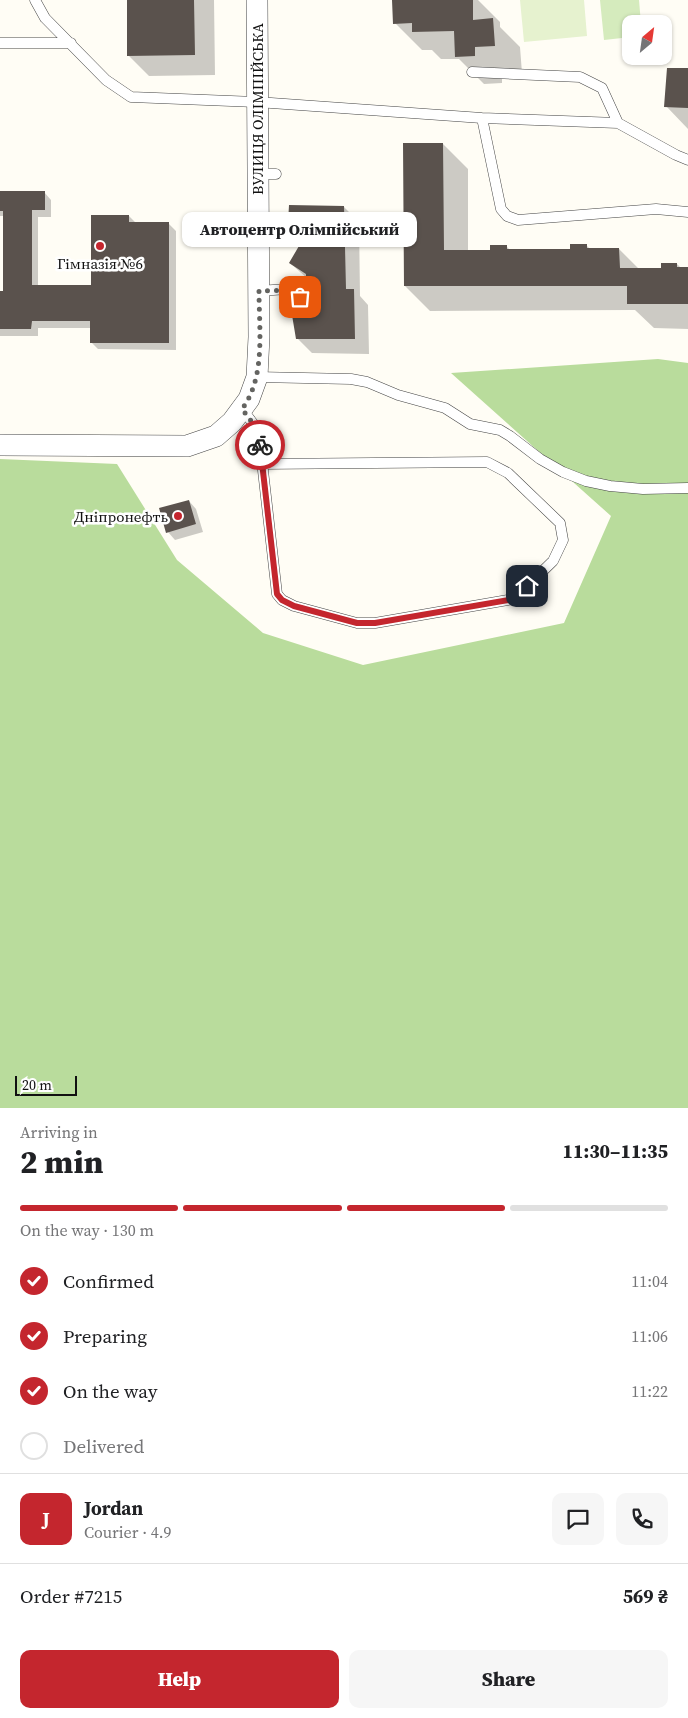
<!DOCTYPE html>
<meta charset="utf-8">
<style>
:root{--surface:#fff;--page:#f6f6f6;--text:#202124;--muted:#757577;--line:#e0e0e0;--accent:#c4262e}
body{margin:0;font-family:"Source Serif 4",serif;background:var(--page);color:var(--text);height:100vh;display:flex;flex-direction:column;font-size:19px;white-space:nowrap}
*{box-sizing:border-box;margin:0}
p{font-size:16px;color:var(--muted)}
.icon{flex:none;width:28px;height:28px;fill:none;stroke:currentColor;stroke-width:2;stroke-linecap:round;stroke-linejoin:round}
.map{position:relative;height:1108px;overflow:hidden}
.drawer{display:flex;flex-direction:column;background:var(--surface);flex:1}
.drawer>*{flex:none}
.needle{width:32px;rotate:29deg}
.fabs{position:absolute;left:622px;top:15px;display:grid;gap:10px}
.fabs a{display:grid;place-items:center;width:50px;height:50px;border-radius:10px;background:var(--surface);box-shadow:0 1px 4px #0004;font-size:25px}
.scale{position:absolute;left:15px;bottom:12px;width:62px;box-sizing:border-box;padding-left:5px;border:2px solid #111;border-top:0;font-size:14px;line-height:18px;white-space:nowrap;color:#111;-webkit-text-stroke:4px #fff;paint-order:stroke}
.pin{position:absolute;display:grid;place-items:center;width:42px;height:42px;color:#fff;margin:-21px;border-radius:10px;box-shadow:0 2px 8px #0006}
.courier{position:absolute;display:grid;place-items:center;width:50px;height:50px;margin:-25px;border:4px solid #c4262e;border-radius:50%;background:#fff;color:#222;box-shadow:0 1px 6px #0007}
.bubble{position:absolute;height:35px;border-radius:10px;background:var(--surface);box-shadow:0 1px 4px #0004;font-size:16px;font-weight:800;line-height:35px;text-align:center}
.summary em{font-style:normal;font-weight:800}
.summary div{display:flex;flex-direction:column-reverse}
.summary{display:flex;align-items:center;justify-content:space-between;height:85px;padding:0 20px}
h1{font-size:32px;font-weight:800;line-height:38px}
.bar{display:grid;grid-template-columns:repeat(4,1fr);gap:8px 5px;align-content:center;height:60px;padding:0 20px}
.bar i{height:6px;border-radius:4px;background:var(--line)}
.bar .active{background:var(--accent)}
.bar p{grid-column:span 4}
.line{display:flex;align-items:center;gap:12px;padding:0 20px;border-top:1px solid var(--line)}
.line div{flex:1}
.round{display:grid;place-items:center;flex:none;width:52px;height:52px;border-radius:10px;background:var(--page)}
ol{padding:0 20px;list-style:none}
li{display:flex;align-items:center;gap:15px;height:55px}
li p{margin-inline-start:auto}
li .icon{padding:5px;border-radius:50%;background:var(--accent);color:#fff;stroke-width:4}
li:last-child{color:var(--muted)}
li i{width:28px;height:28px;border:2px solid var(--line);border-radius:50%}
.action{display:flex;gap:10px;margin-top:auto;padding:10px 20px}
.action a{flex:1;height:58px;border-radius:10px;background:var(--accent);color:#fff;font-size:20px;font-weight:800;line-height:58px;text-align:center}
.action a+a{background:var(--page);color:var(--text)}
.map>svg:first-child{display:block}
.green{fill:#d5ebbd}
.forest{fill:#b9dc9c}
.pitch{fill:#e6f2cf}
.shadow{fill:#0003}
.building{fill:#5a524d}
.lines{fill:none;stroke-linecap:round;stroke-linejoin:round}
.lane-casing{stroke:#444;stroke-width:11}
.street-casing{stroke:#444;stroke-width:22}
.lane{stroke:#fff;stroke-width:10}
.street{stroke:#fff;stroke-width:21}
.done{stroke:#646461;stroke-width:5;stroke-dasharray:0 9}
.route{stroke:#c4262e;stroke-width:6}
.poi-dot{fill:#c4262e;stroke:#fff;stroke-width:2}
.labels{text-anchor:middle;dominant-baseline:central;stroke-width:5;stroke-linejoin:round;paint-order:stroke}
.street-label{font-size:15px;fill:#111;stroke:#fff}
.poi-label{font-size:15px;fill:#111;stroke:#fff}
</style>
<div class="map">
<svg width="688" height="1108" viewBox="0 0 688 1108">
<rect width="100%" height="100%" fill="#fffdf5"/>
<path class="green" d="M 600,0 L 639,0 L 641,24 L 631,24 L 631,37 L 604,40 Z"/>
<path class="forest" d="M 658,359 L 688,363 L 688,1108 L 0,1108 L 0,459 L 117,464 L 177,560 L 263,633 L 363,665 L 564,623 L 611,516 L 451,373 Z"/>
<path class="pitch" d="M 520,0 L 584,0 L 587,36 L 524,42 Z"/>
<path class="shadow" d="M 128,0 L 214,0 L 215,75 L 149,76 L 128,55 Z
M 394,0 L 478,0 L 500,22 L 500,27 L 520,47 L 522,73 L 502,74 L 502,83 L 484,84 L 459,59 L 441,59 L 432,50 L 422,50 L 395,23 Z
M 688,69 L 688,129 L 666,106 Z
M 443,144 L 468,169 L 468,251 L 492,251 L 506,246 L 510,250 L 571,250 L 586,245 L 590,249 L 619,249 L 639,269 L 662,269 L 677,264 L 681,268 L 688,268 L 688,329 L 654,328 L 635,310 L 430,311 L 405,286 Z
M 0,192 L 44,192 L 51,200 L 51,217 L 38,217 L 38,287 L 92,287 L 129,216 L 136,223 L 169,224 L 176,231 L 176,350 L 98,349 L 91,342 L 91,328 L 38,328 L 38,336 L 0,336 L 0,292 L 4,292 L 4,216 L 0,216 Z
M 344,207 L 359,222 L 360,296 L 368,305 L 369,354 L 312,353 L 297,338 L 300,305 L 307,301 L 308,279 L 290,263 L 305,239 L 289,223 Z
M 189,501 L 196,509 L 203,532 L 175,540 L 168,532 Z"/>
<path class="building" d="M 127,0 L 194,0 L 195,55 L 127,56 Z
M 392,0 L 473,0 L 473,20 L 493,18 L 495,46 L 475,47 L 475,56 L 455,57 L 454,31 L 412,32 L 412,23 L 393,24 Z
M 667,68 L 688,68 L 688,108 L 664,107 Z
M 403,143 L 443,143 L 444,250 L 490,250 L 490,245 L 507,245 L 507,249 L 570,249 L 570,244 L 587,244 L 587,248 L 619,248 L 620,268 L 661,268 L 661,263 L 677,263 L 677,267 L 688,267 L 688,304 L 627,304 L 627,286 L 404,286 Z
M 0,191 L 45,191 L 45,210 L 32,210 L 32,285 L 91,285 L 91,215 L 129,215 L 129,222 L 169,222 L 169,343 L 90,343 L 90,321 L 32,321 L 31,329 L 0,329 L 0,291 L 3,291 L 3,211 L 0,211 Z
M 289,205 L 344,206 L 346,289 L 354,289 L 355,339 L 296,339 L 291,309 L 296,302 L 300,304 L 306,300 L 307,297 L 304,292 L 306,290 L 306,274 L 289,263 L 306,234 L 288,223 Z
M 189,500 L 196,524 L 166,533 L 159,508 Z"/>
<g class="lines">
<g class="lane-casing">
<path id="lane" d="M 35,0 L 45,18 L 106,80 L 131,97 L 257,102 L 482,118 L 618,123 L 676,155 L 688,160
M 0,43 L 71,43
M 472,72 L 580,77 L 602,88 L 618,123
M 482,118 L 501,209 L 507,216 L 518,220 L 656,209 L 688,212
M 257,174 L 276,174
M 259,291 L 287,289 L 300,297
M 257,377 L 351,379 L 367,382 L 398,395 L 445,408 L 470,424 L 500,430 L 510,436 L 540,459 L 563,472 L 586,481 L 610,486 L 643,489 L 688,488
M 242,409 L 255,426 L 260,444 L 277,594 L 282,600 L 294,606 L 357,623 L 375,623 L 514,599 L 553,561 L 563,540 L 560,523 L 508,473 L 487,462 L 261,464"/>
</g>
<g class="street-casing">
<path id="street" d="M 0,445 L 187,446 L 216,436 L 232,422 L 249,399 L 257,377 L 259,337 L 257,0"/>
</g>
<use href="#lane" class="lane"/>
<use href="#street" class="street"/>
</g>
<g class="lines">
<path class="done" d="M 260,445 L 255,426 L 242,409 C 266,377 259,329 259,291 L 287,290 L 300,297"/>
<path class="route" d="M 260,445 L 277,594 L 282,600 L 294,606 L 357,623 L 375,623 L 514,599 L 527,586"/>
</g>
<g class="poi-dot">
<circle cx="100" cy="246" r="5"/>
<circle cx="178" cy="516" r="5"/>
</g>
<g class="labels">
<g class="street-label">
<text transform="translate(257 109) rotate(-90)">ВУЛИЦЯ ОЛІМПІЙСЬКА</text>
</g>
<g class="poi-label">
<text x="100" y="263">Гімназія №6</text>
<text x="168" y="516" text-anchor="end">Дніпронефть</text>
</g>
</g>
</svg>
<div class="fabs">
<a><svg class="needle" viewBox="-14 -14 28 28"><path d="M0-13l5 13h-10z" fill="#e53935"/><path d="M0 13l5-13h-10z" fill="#757577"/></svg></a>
</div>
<div class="scale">20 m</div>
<div class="pin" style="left:300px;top:297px;background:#ea580c"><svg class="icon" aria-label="bag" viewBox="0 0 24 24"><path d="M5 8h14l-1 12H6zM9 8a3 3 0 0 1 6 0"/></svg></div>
<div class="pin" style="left:527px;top:586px;background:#1f2937"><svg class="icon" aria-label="home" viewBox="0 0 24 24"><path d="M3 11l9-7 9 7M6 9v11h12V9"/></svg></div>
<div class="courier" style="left:260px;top:445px"><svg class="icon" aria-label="bike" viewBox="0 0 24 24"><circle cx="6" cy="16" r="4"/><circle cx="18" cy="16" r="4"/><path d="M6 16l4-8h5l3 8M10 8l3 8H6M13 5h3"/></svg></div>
<div class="bubble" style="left:182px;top:212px;width:235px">Автоцентр Олімпійський</div>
</div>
<section class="drawer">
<div class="summary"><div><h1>2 min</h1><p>Arriving in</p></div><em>11:30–11:35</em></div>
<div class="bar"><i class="active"></i><i class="active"></i><i class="active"></i><i></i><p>On the way · 130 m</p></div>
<ol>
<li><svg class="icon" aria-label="check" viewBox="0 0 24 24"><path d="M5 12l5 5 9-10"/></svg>Confirmed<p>11:04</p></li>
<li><svg class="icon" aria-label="check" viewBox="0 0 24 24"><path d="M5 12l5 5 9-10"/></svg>Preparing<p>11:06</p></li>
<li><svg class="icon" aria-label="check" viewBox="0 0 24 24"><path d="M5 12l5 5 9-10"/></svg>On the way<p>11:22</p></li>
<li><i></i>Delivered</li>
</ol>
<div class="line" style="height:90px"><b class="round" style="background:var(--accent);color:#fff">J</b><div><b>Jordan</b><p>Courier · 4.9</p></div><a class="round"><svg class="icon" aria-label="chat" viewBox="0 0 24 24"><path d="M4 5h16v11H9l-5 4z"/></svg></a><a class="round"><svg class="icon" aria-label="phone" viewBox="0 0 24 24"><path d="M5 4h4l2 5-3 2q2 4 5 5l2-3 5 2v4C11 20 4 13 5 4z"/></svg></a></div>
<div class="line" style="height:65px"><div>Order #7215</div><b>569 ₴</b></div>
<div class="action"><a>Help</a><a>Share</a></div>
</section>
